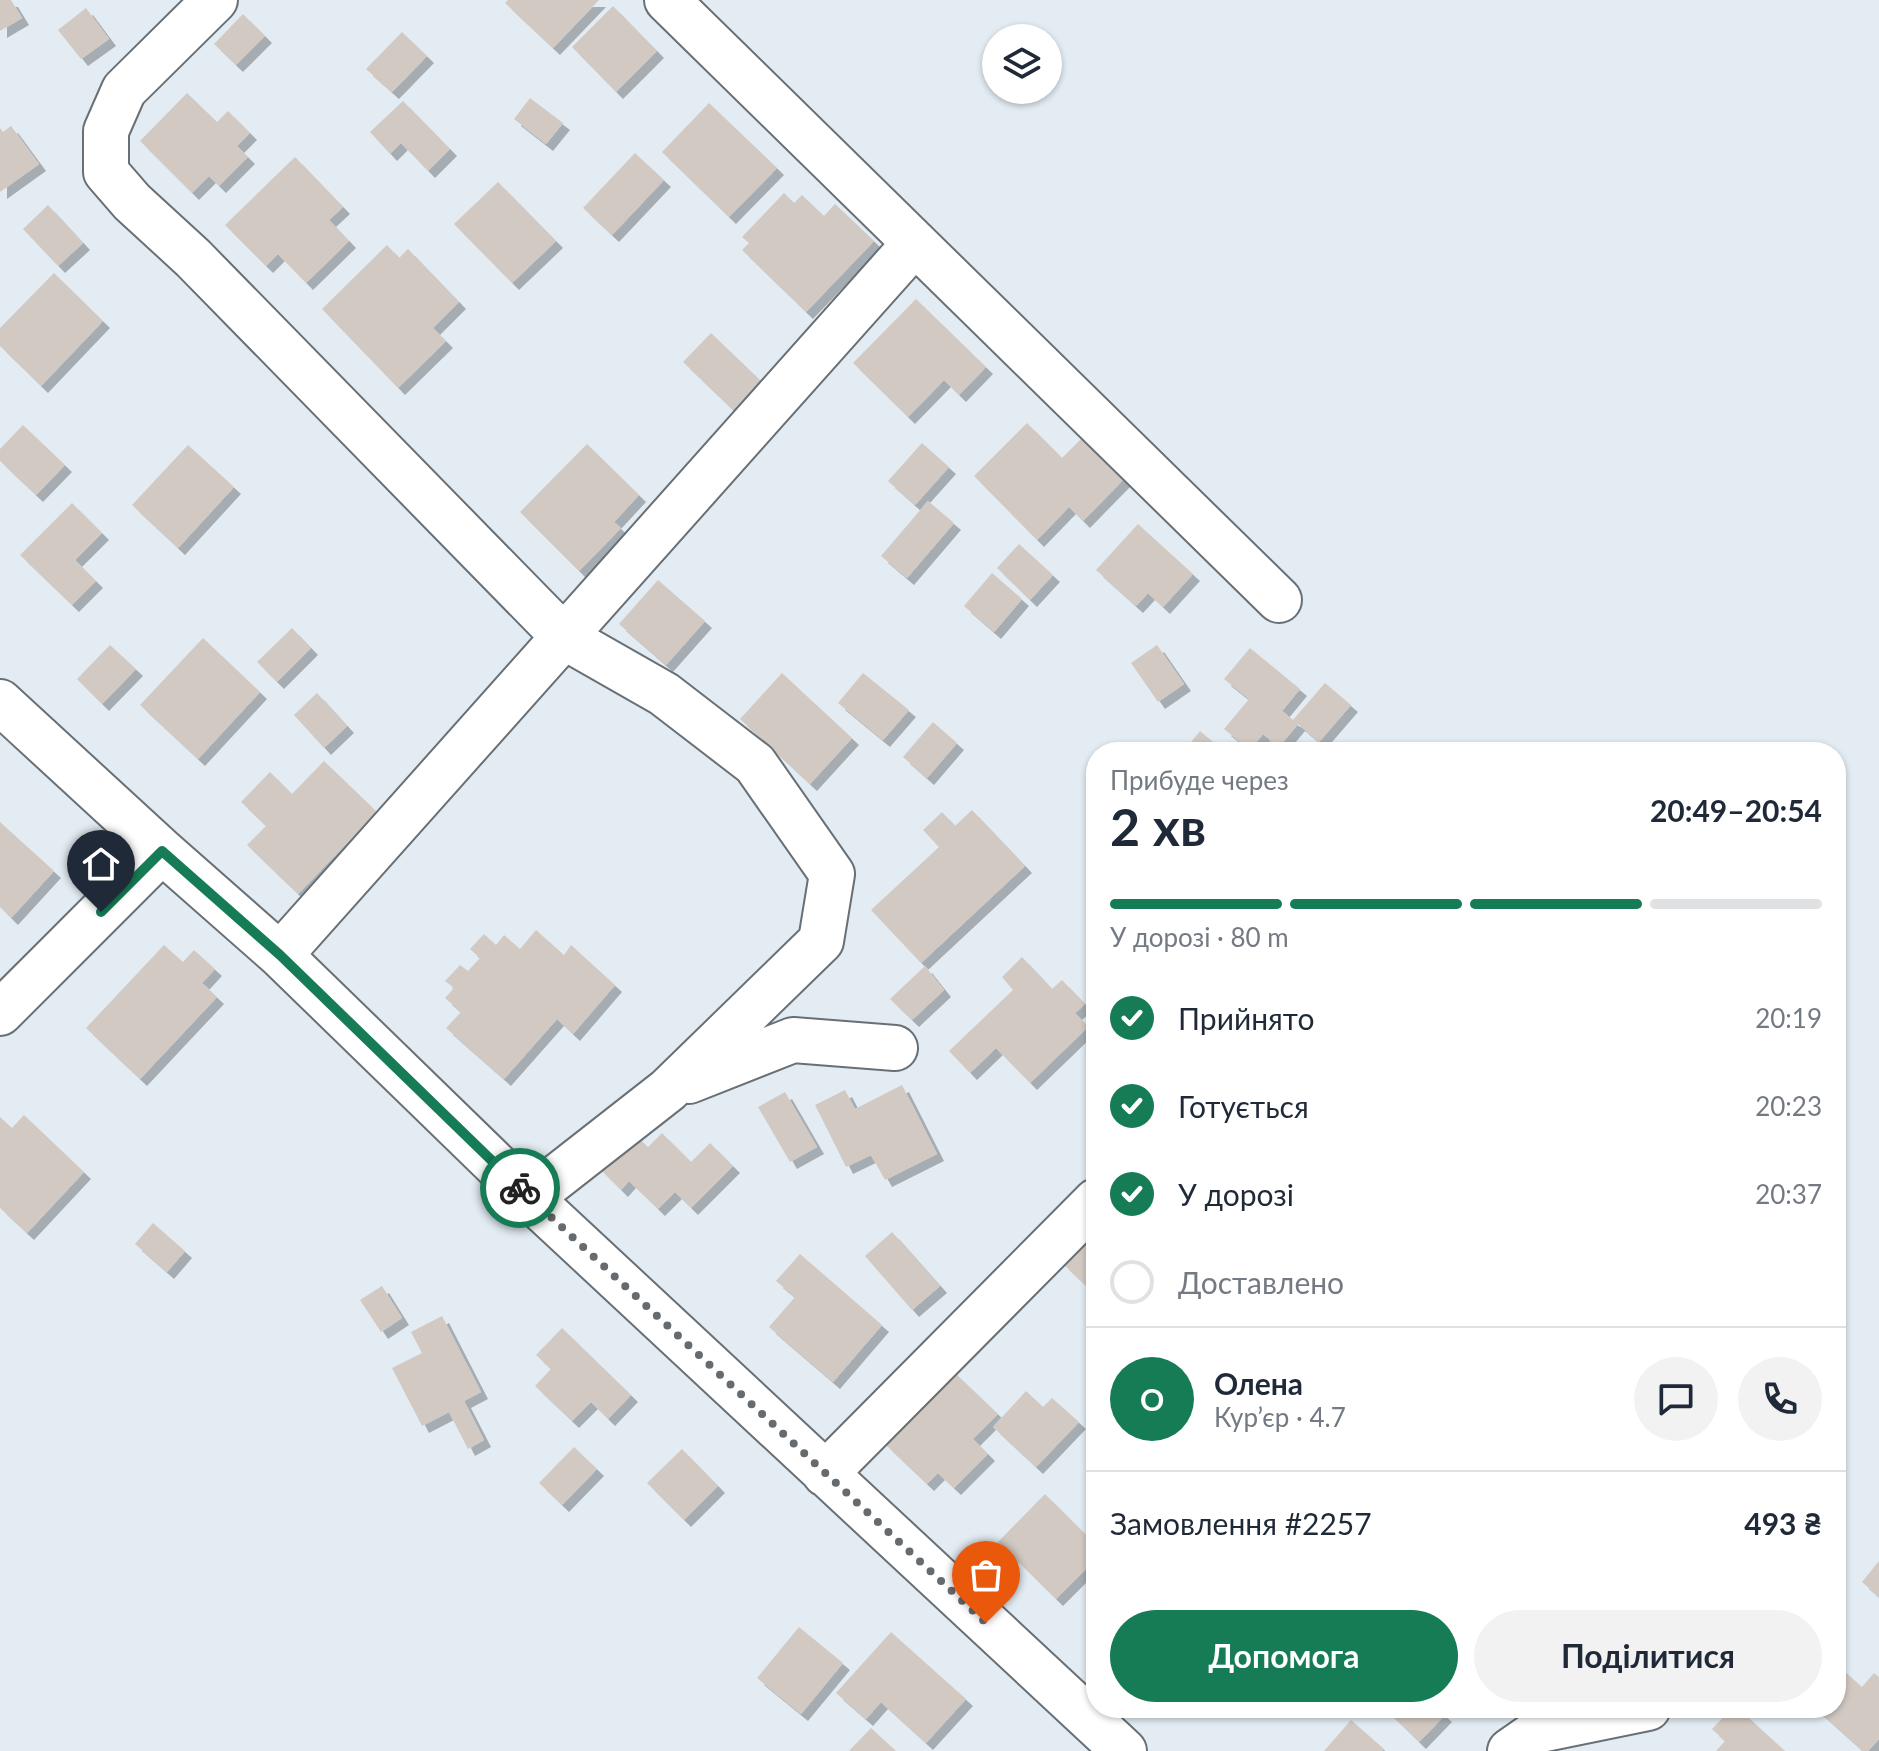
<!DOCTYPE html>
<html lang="uk">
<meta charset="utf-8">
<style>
:root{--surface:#fff;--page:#f2f2f3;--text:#1f2937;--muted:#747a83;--line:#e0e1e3;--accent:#167c56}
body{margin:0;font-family:Lato,sans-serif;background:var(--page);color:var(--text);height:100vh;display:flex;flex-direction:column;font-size:30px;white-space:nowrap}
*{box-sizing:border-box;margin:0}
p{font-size:26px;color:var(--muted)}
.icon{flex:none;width:44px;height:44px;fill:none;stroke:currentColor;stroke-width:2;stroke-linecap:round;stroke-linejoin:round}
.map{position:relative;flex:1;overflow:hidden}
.details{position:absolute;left:1086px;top:742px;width:760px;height:976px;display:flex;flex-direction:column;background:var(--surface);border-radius:32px;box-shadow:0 2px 6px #0004}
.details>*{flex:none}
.fabs{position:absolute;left:982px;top:24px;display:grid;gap:16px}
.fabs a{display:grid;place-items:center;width:80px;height:80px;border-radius:50%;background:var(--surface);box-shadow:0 2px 6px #0004;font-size:40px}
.pin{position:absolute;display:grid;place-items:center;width:68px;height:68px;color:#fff;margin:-82px -34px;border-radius:50% 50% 50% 0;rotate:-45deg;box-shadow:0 0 8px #0007}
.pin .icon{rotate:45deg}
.courier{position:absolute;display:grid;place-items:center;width:80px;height:80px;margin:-40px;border:6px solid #167c56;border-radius:50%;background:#fff;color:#222;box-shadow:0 2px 10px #0007}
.headline em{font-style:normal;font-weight:700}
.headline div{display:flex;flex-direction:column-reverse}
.headline{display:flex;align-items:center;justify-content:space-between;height:136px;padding:0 24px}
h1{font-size:52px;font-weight:700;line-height:60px}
.bar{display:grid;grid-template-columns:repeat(4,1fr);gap:12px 8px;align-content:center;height:96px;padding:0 24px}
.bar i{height:10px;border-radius:6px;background:var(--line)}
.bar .on{background:var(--accent)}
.bar p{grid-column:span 4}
.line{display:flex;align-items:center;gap:20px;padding:0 24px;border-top:2px solid var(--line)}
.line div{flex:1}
.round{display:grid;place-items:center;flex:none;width:84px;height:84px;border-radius:42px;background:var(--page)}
ol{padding:0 24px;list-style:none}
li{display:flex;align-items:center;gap:24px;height:88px}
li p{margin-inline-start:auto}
li .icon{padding:8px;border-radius:50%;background:var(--accent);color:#fff;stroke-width:4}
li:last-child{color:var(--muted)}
li i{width:44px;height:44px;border:4px solid var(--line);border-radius:50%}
.action{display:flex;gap:16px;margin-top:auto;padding:16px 24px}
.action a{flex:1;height:92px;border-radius:48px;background:var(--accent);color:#fff;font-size:32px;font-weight:700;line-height:92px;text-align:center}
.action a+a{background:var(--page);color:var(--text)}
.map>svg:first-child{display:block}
.building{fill:#d2c9c2;filter:url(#shadow)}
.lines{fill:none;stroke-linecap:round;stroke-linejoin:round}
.minor-casing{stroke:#687076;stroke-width:48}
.minor{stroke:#fff;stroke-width:44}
.done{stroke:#666b70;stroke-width:8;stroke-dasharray:0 14.4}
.route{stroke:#167c56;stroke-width:10}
</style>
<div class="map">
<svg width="1879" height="1751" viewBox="0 0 1879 1751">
<defs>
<filter id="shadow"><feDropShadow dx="7" dy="7" stdDeviation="0" flood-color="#0004"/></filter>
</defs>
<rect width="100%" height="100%" fill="#e3ecf3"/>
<path class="building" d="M 0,0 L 11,0 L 22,18 L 0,31 Z
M 508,0 L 599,0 L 553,48 L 505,3 Z
M 613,6 L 657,51 L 616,92 L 572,47 Z
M 86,8 L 109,39 L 81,59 L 58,30 Z
M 243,14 L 265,36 L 236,65 L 214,44 Z
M 402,32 L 427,56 L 392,92 L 366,69 Z
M 187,93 L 217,122 L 228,111 L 250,133 L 237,146 L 248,157 L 219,186 L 209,176 L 192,193 L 140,141 Z
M 530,98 L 563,123 L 546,144 L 514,119 Z
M 403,101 L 450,149 L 428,171 L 401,143 L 390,154 L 370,132 Z
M 709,103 L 777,168 L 729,217 L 662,152 Z
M 11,126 L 39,164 L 0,192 L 0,128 L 3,132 Z
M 635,153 L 664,180 L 612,235 L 583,208 Z
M 295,157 L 343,207 L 329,220 L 349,241 L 306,283 L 278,254 L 266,266 L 225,225 Z
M 498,182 L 556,241 L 512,283 L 454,224 Z
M 784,193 L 794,203 L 802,195 L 824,216 L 835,204 L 874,241 L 806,312 L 742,250 L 749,243 L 742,237 Z
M 48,205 L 83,243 L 58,266 L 23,229 Z
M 387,245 L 399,258 L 408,249 L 459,302 L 433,328 L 446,341 L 398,388 L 322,309 Z
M 54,273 L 103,321 L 41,386 L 0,346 L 0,328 Z
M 916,299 L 986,367 L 959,395 L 944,380 L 908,417 L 853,363 Z
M 711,333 L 761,381 L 733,410 L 683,362 Z
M 1027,423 L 1062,458 L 1081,439 L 1123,480 L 1083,521 L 1069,507 L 1037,540 L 974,476 Z
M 23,425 L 65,465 L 36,495 L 0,461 L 0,449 Z
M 922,443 L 949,467 L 915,505 L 888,481 Z
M 587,444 L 639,495 L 614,522 L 621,528 L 579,571 L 520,512 Z
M 188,445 L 234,487 L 178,548 L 132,505 Z
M 928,501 L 954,523 L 907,578 L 881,556 Z
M 72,503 L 102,533 L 75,560 L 96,581 L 72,605 L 20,555 Z
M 1138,524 L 1193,574 L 1163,607 L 1148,593 L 1136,606 L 1096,570 Z
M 1019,544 L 1053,575 L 1030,600 L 997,568 Z
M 992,573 L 1022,599 L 994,632 L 964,606 Z
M 658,580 L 705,621 L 666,665 L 619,624 Z
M 292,628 L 311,648 L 277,682 L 257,662 Z
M 203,638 L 260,692 L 198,759 L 140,705 Z
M 110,645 L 136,669 L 102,704 L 77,679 Z
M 1157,645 L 1184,684 L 1158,702 L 1131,663 Z
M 1250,648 L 1300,689 L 1282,711 L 1293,720 L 1325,683 L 1351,705 L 1319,742 L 1298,724 L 1279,747 L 1263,734 L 1250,750 L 1224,729 L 1249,699 L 1224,679 Z
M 782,673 L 852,738 L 810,784 L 740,719 Z
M 863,673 L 909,710 L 883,740 L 838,703 Z
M 317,693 L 347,726 L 324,748 L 294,715 Z
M 933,722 L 957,743 L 927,778 L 903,757 Z
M 1200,731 L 1225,752 L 1183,752 Z
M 324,761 L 377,812 L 298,894 L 247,845 L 266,826 L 241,802 L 270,772 L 292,794 Z
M 972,810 L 1025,866 L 921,963 L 871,910 L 939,847 L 923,830 L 942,812 L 955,826 Z
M 0,822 L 54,871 L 11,918 L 0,907 Z
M 536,930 L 564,955 L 571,945 L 615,985 L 573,1034 L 557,1019 L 504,1079 L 446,1028 L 461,1012 L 445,998 L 454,988 L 445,981 L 460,965 L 468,971 L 480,958 L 470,949 L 484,934 L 496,945 L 504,935 L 520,949 Z
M 164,945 L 183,962 L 194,950 L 215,969 L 202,983 L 217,997 L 140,1079 L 86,1028 Z
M 1022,957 L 1052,989 L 1062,980 L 1085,1004 L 1075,1013 L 1088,1027 L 1030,1083 L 996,1048 L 970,1073 L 949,1051 L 1013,990 L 1002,977 Z
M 925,966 L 944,990 L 912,1020 L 890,999 Z
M 902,1085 L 937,1154 L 885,1180 L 871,1155 L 846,1167 L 815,1105 L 845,1090 L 855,1109 Z
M 785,1092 L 817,1147 L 790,1162 L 758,1107 Z
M 24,1115 L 84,1172 L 27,1233 L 0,1208 L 0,1117 L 12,1128 Z
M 632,1132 L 648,1147 L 662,1133 L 691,1162 L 710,1143 L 733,1166 L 691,1208 L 675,1192 L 658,1209 L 629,1181 L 621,1190 L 597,1166 Z
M 153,1223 L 185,1251 L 167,1272 L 135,1244 Z
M 1096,1228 L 1096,1295 L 1062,1263 Z
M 892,1232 L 940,1286 L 912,1310 L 865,1256 Z
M 800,1254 L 882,1325 L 833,1382 L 769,1327 L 795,1297 L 776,1281 Z
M 382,1286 L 402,1318 L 381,1332 L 360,1300 Z
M 442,1316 L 481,1392 L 464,1401 L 484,1440 L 468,1449 L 449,1412 L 422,1426 L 392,1368 L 422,1353 L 411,1332 Z
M 562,1328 L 631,1395 L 608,1419 L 591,1402 L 572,1421 L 535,1386 L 551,1369 L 536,1355 Z
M 956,1374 L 998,1414 L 973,1439 L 988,1454 L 954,1488 L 938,1473 L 927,1484 L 886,1445 Z
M 1026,1391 L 1043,1407 L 1052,1398 L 1079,1422 L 1036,1467 L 993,1427 Z
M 574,1447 L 597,1469 L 562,1505 L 539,1483 Z
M 682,1449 L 718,1486 L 684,1520 L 647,1483 Z
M 1045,1494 L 1096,1545 L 1096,1559 L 1056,1599 L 998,1542 Z
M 1879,1561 L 1879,1597 L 1862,1582 Z
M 799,1627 L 843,1663 L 801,1714 L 757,1678 Z
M 891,1632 L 966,1699 L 926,1743 L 881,1702 L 866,1719 L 836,1693 Z
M 1842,1669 L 1862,1687 L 1874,1673 L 1879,1677 L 1879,1739 L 1868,1751 L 1863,1751 L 1815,1708 L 1836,1708 L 1836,1676 Z
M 1384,1708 L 1437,1708 L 1445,1715 L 1419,1742 Z
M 1732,1708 L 1738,1708 L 1785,1751 L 1716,1751 L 1725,1741 L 1712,1729 Z
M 1351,1720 L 1384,1749 L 1382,1751 L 1324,1751 Z
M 871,1728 L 896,1751 L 849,1751 Z"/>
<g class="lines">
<g class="minor-casing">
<path id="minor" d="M 215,0 L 124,90 L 106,131 L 106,172 L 132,202 L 193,258 L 564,637 L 664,694 L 755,764 L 832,874 L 821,941 L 668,1090 L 530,1198
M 667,0 L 1279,600
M 0,702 L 162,851 L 280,955 L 530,1198 L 1124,1751
M 280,955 L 915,243
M 0,1013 L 162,851
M 689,1081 L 793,1040 L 895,1048
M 825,1474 L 1096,1201
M 1510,1751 L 1540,1730 L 1648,1708"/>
</g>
<use href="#minor" class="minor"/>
</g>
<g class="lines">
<path class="done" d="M 520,1188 L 986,1623"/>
<path class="route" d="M 101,912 L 162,851 L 280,955 L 520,1188"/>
</g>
</svg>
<div class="fabs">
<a><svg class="icon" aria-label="layers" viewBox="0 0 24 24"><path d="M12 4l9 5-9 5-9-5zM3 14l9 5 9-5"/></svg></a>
</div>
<div class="pin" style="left:986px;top:1623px;background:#ea580c"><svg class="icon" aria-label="bag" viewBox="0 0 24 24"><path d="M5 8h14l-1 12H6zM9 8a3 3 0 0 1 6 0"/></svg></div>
<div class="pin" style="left:101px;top:912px;background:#1f2937"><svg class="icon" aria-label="home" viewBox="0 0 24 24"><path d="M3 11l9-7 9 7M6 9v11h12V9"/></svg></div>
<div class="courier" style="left:520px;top:1188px"><svg class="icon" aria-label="bike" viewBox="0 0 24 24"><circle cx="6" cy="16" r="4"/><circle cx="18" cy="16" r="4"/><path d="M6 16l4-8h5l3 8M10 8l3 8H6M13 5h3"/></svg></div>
<section class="details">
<div class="headline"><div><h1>2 хв</h1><p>Прибуде через</p></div><em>20:49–20:54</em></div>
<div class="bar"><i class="on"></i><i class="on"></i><i class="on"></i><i></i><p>У дорозі · 80 m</p></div>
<ol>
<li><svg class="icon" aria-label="check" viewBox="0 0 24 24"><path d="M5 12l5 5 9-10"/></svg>Прийнято<p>20:19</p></li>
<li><svg class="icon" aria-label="check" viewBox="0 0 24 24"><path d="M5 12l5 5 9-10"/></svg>Готується<p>20:23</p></li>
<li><svg class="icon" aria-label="check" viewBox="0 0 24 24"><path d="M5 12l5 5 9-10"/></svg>У дорозі<p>20:37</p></li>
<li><i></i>Доставлено</li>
</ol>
<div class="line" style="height:144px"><b class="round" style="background:var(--accent);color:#fff">О</b><div><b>Олена</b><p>Кур’єр · 4.7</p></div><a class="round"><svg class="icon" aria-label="chat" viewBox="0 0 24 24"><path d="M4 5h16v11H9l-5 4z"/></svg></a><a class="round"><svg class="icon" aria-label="phone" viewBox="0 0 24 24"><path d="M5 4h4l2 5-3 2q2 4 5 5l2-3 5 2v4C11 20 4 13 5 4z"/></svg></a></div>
<div class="line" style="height:104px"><div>Замовлення #2257</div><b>493 ₴</b></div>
<div class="action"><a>Допомога</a><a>Поділитися</a></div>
</section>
</div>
